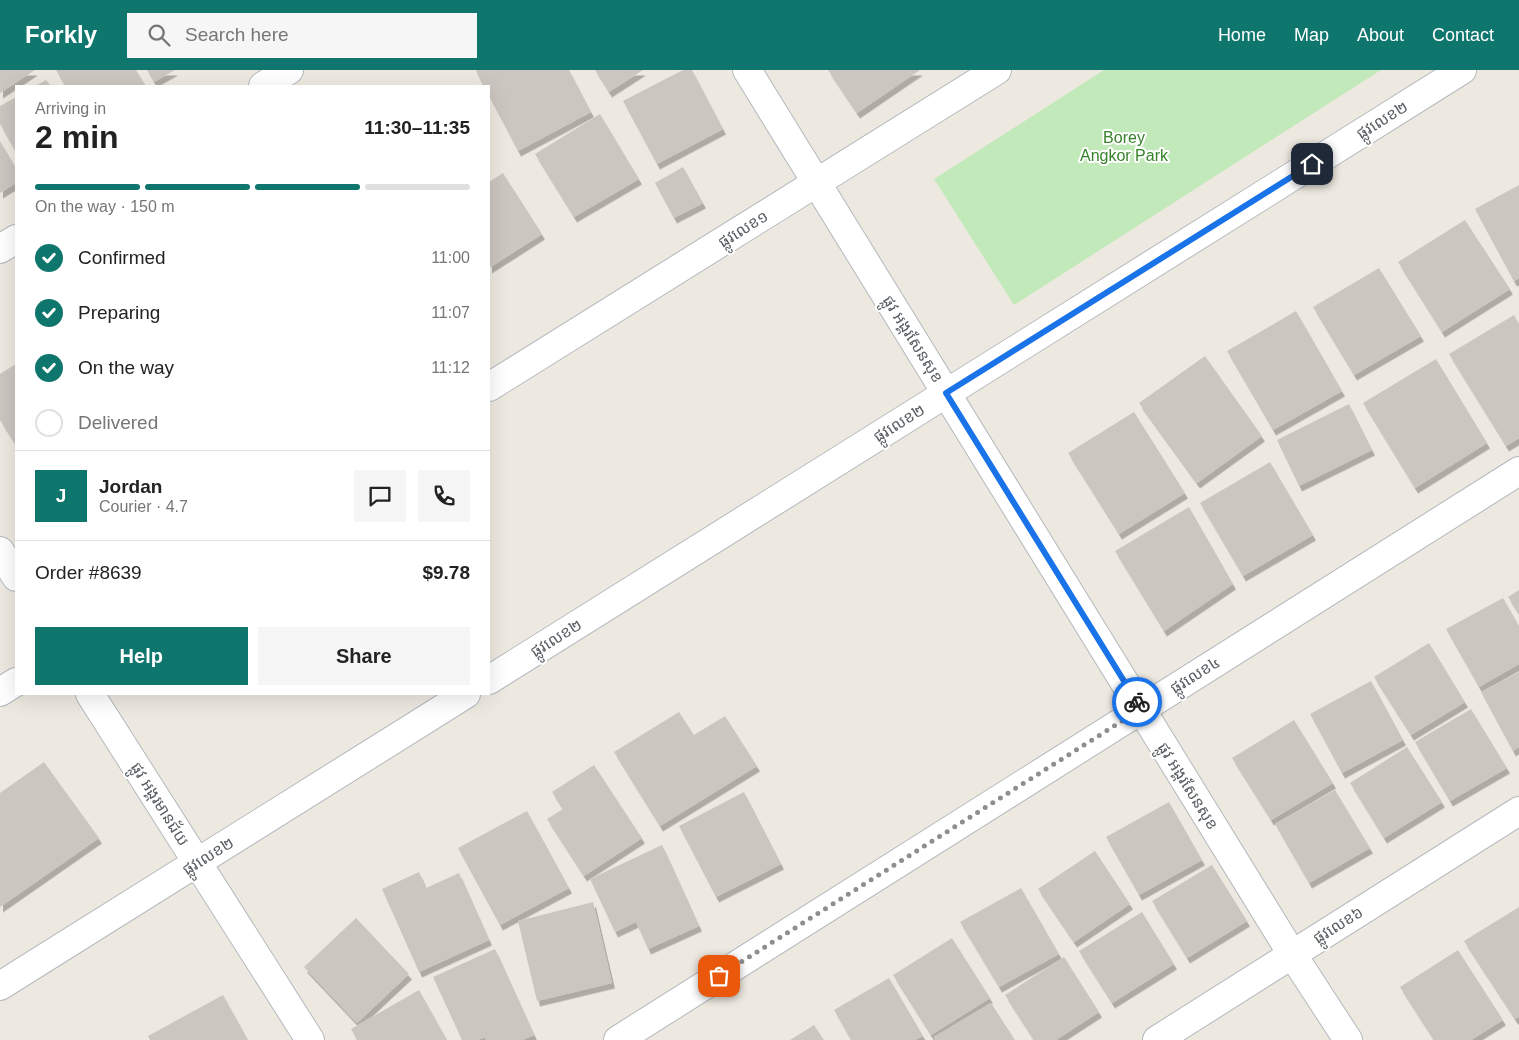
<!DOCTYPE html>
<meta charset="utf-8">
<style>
:root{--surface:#fff;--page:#f6f6f6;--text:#222;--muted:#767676;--line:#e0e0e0;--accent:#0f766e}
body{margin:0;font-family:Arial,"Noto Sans Khmer",sans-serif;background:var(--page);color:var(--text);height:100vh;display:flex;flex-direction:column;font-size:19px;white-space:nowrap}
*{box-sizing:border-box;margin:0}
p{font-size:16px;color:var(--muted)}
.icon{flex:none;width:28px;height:28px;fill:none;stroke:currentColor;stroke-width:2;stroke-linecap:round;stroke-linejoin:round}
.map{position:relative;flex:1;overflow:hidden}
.side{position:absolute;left:15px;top:15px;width:475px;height:610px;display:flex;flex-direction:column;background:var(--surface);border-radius:0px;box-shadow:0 5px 20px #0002}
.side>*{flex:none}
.pin{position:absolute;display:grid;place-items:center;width:42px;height:42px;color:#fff;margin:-21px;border-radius:10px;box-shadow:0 2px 8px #0006}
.courier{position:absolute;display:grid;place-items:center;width:50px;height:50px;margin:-25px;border:4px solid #1a73e8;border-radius:50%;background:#fff;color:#222;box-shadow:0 1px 6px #0007}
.overview em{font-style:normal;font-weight:700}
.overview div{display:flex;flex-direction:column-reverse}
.overview{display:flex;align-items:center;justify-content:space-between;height:85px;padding:0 20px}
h1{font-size:32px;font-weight:700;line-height:38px}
.bar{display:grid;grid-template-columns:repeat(4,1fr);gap:8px 5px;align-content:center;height:60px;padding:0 20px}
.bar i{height:6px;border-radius:4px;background:var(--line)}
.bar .active{background:var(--accent)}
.bar p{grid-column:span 4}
.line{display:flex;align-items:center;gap:12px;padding:0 20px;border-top:1px solid var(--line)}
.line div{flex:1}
.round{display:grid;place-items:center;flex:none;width:52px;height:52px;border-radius:0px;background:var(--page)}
ol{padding:0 20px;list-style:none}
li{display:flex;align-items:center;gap:15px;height:55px}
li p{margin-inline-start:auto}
li .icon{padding:5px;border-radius:50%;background:var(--accent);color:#fff;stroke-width:4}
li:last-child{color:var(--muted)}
li i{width:28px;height:28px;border:2px solid var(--line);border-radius:50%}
.primary-button{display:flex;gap:10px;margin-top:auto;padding:10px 20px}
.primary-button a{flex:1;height:58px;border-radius:0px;background:var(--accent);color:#fff;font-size:20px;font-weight:700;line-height:58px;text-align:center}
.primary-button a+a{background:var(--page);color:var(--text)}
header{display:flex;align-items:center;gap:30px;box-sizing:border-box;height:70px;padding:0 25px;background:var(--accent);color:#fff}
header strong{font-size:24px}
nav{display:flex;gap:28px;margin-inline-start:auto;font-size:18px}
.search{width:350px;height:45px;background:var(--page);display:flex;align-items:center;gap:12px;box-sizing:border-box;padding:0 18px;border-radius:0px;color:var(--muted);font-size:19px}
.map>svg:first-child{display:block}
.green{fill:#c2e9ba}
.building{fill:#cbc6bf;filter:url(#shadow)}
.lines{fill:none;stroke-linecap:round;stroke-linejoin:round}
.minor-casing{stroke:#b3b9bd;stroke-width:30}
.minor{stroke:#fff;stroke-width:28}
.done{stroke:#8d8f8f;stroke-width:5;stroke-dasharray:0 9}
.route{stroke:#1a73e8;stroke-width:6}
.labels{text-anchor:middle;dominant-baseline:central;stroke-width:4;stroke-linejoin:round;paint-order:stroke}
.street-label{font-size:16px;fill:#595f63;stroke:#fff}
.park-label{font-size:16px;fill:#36822a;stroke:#fff}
</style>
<header>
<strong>Forkly</strong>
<div class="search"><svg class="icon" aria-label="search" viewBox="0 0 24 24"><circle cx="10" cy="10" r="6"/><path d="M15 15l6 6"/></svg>Search here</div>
<nav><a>Home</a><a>Map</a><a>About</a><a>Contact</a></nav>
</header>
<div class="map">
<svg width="1519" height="970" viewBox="0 0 1519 970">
<defs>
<filter id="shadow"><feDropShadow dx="3" dy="5.5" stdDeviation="0" flood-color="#0004"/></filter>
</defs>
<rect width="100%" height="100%" fill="#eee9e0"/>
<path class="green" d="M 1104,0 L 1381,0 L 1014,235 L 934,109 Z"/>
<path class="building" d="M 0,0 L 35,0 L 0,23 Z
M 56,0 L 136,0 L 146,16 L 65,16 Z
M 147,0 L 175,0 L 154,12 Z
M 478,0 L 569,0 L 591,42 L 518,81 L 489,26 L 489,16 L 483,16 L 476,1 Z
M 595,0 L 643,0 L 609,22 Z
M 683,0 L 692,0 L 723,59 L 657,94 L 623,31 Z
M 828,0 L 920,0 L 857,43 Z
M 46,10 L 51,16 L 35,16 Z
M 16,27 L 16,82 L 0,54 L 0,36 Z
M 600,44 L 639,109 L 574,147 L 535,84 Z
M 0,71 L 16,98 L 16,113 L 0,123 Z
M 683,97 L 703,133 L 674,148 L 655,113 Z
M 503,103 L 542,164 L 489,198 L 489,112 Z
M 1519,115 L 1519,208 L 1514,211 L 1475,139 Z
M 1465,150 L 1510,219 L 1442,262 L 1398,192 Z
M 1379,198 L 1421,266 L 1354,305 L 1313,237 Z
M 1296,241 L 1342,321 L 1273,360 L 1227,281 Z
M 1514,245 L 1519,254 L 1519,368 L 1506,376 L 1449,284 Z
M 1205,286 L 1262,366 L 1197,413 L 1139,333 Z
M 1436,289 L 1487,373 L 1415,418 L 1363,333 Z
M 16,294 L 16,375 L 0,350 L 0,304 Z
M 1349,334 L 1372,380 L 1299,416 L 1277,370 Z
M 1134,342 L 1185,423 L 1119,464 L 1068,383 Z
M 1270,392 L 1313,465 L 1243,506 L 1200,433 Z
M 1189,437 L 1233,514 L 1164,561 L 1115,481 Z
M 1519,520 L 1519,544 L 1508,527 Z
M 1503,528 L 1519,556 L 1519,594 L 1479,617 L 1446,559 Z
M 1429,573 L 1465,632 L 1411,665 L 1374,607 Z
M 1519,602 L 1519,677 L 1513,681 L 1481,622 Z
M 1371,611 L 1403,670 L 1342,703 L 1310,644 Z
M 1471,639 L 1507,698 L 1450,731 L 1415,672 Z
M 679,642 L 694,665 L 725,646 L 757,696 L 660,756 L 614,682 Z
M 1294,650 L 1333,713 L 1271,750 L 1232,688 Z
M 1407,677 L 1442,732 L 1384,768 L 1350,713 Z
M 44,692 L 99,768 L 0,837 L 0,723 Z
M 594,695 L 642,768 L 584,806 L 547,749 L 563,739 L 552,722 Z
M 1335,720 L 1370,778 L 1309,813 L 1275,754 Z
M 744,722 L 781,794 L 716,827 L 679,756 Z
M 1169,732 L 1202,790 L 1139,825 L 1106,767 Z
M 527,741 L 569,818 L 500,855 L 458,778 Z
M 662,775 L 699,856 L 648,879 L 636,852 L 615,862 L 590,809 Z
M 1095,781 L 1130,834 L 1074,872 L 1038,819 Z
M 1212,795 L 1247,851 L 1187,888 L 1152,831 Z
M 419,802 L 426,818 L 459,803 L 489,870 L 419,902 L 382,819 Z
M 1021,818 L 1059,884 L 999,917 L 960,852 Z
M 593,832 L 612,913 L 537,931 L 518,851 Z
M 1519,837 L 1519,947 L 1515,949 L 1464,871 Z
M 1142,842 L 1174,894 L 1112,933 L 1079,881 Z
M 356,848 L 409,904 L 357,953 L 304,897 Z
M 952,868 L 990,928 L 931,965 L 893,905 Z
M 495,879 L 534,965 L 522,970 L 486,970 L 485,967 L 478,970 L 462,970 L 433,907 Z
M 1458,880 L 1503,950 L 1471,970 L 1434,970 L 1400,917 Z
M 1064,887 L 1099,942 L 1056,970 L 1034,970 L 1005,925 Z
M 889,908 L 923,966 L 915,970 L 851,970 L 834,940 Z
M 419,920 L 447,970 L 357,970 L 351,959 Z
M 223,925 L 248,970 L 150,970 L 148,966 Z
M 991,933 L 1015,970 L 936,970 L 934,967 Z
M 814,955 L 824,970 L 790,970 Z"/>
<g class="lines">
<g class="minor-casing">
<path id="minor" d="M 747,0 L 1292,884 L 1348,970
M 263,16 L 289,0
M 0,179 L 16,169
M 489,317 L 997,0
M 0,481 L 16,507
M 489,610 L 1462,0
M 0,622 L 16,612
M 90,624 L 310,970
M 0,916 L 466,624
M 618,970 L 1519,401
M 1157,970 L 1519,741"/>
</g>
<use href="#minor" class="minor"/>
</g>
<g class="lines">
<path class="done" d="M 719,906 L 1141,639 L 1137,632"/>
<path class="route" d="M 1137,632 L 946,323 L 1312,94"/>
</g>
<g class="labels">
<g class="street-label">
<text transform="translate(1382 50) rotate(-32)">ផ្លូវលេខ២</text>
<text transform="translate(743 159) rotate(-32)">ផ្លូវលេខ១</text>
<text transform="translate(913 269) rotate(58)">ផ្លូវ អង្គរសែនសុខ</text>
<text transform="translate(899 353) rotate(-32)">ផ្លូវលេខ២</text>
<text transform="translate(556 568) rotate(-32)">ផ្លូវលេខ២</text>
<text transform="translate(1195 605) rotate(-32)">ផ្លូវលេខ៤</text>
<text transform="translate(1188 716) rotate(58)">ផ្លូវ អង្គរសែនសុខ</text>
<text transform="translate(160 734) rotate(58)">ផ្លូវ អង្គរមានជ័យ</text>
<text transform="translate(208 786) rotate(-32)">ផ្លូវលេខ២</text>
<text transform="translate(1338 855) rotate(-32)">ផ្លូវលេខ៦</text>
</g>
<g class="park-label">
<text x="1124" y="67">Borey<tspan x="1124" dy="18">Angkor Park</tspan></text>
</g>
</g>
</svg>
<div class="pin" style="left:719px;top:906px;background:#ea580c"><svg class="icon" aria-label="bag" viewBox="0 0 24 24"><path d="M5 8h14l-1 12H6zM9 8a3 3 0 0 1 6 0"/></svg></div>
<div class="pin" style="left:1312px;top:94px;background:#1f2937"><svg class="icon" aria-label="home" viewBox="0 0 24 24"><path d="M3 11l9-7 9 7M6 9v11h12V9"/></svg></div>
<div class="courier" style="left:1137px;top:632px"><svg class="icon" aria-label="bike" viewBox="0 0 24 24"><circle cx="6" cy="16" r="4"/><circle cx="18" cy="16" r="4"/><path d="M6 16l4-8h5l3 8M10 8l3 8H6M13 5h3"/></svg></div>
<section class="side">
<div class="overview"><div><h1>2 min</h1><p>Arriving in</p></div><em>11:30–11:35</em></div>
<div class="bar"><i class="active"></i><i class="active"></i><i class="active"></i><i></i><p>On the way · 150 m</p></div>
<ol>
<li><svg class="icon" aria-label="check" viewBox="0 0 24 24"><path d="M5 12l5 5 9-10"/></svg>Confirmed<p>11:00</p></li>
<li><svg class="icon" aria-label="check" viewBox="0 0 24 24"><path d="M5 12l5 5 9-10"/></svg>Preparing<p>11:07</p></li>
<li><svg class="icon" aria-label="check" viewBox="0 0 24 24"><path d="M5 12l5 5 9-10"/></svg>On the way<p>11:12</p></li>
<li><i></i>Delivered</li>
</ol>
<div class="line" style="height:90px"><b class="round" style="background:var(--accent);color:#fff">J</b><div><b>Jordan</b><p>Courier · 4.7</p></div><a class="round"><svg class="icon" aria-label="chat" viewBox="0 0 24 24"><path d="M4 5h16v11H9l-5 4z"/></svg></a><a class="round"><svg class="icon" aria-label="phone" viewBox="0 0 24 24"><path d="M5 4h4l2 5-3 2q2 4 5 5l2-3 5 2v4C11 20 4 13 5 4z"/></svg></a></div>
<div class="line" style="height:65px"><div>Order #8639</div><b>$9.78</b></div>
<div class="primary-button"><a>Help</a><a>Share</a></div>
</section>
</div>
